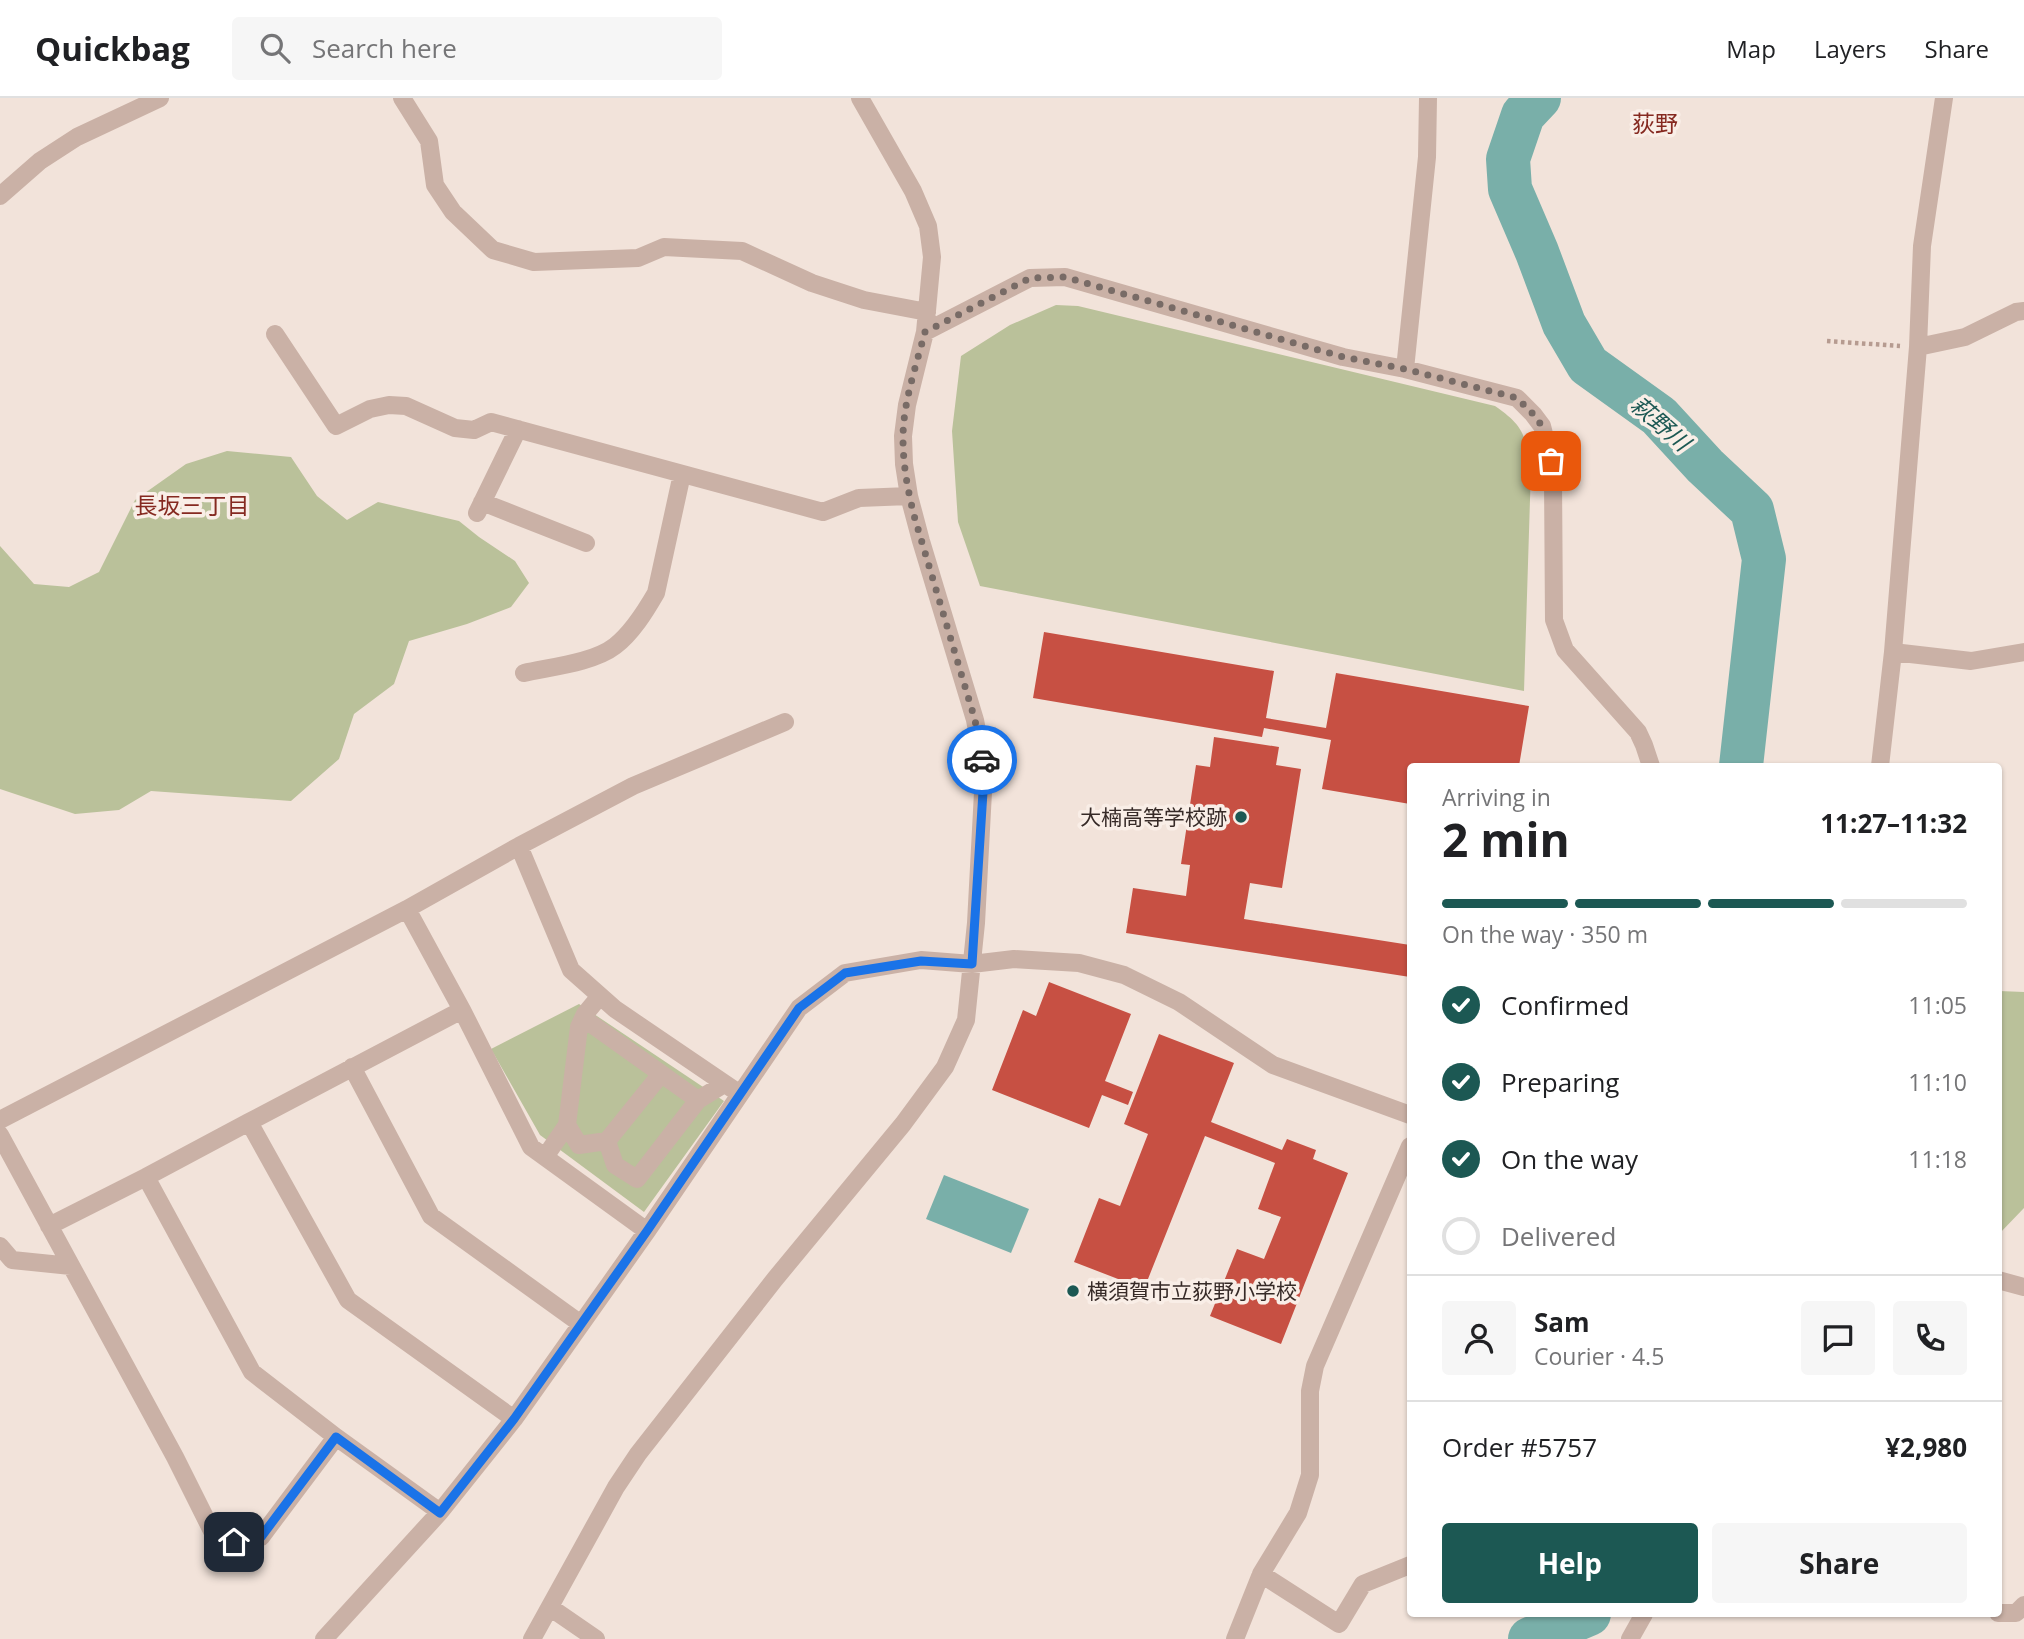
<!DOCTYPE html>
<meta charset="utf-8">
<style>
:root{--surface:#fff;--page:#f6f6f6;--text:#202124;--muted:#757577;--line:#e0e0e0;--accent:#1c5853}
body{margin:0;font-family:"Open Sans","Noto Sans JP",sans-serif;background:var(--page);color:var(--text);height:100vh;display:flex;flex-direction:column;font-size:26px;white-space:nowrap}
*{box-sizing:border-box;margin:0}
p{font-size:23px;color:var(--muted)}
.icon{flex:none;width:38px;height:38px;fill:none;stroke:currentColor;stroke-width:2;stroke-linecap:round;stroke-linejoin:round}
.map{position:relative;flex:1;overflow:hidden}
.drawer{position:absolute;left:1407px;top:665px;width:595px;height:854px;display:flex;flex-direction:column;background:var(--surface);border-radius:7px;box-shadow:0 2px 5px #0004}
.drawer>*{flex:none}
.pin{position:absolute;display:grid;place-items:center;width:60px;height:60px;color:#fff;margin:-30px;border-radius:14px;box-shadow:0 4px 10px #0006}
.courier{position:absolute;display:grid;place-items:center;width:70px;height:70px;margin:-35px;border:5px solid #1a73e8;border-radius:50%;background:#fff;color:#222;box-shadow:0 2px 9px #0007}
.head em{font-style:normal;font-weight:700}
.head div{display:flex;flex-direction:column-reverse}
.head{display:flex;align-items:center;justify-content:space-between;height:119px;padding:0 35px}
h1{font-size:46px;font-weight:700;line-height:52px}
.bar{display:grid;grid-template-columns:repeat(4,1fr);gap:10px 7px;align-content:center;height:84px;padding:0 35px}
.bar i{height:9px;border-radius:5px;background:var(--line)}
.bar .active{background:var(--accent)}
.bar p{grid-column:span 4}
.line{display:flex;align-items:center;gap:18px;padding:0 35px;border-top:2px solid var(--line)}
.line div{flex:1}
.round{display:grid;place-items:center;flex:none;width:74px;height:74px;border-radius:7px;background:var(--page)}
ol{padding:0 35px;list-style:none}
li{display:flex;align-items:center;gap:21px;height:77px}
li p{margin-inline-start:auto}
li .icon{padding:7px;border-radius:50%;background:var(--accent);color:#fff;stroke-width:4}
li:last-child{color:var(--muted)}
li i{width:38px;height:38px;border:4px solid var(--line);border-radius:50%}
.action{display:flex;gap:14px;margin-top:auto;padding:14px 35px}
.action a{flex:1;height:80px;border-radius:7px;background:var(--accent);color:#fff;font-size:28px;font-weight:700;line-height:80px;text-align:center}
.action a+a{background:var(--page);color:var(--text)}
header{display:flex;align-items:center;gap:42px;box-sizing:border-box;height:98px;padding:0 35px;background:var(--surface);border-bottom:2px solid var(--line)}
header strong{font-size:33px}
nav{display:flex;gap:38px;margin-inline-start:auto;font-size:24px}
.search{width:490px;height:63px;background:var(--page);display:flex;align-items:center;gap:18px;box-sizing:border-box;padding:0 24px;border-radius:7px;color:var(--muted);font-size:26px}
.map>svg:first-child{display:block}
.green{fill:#bac19a}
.water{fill:#79afa9}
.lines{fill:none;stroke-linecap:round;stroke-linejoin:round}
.river{stroke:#79afa9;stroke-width:44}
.building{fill:#c75043}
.path{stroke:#b69b90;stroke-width:4.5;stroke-dasharray:3.5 3.5;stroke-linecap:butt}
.minor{stroke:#cab1a6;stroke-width:18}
.done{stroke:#786b66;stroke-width:7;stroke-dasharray:0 12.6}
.route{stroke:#1a73e8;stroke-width:9}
.poi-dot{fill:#1c5853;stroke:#f9eee7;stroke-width:2.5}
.labels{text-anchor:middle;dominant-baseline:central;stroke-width:7;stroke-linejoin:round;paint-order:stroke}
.poi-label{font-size:21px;fill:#362a27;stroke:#f9eee7;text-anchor:end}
.neighbourhood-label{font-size:23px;fill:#852920;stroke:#f9eee7}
.water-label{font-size:23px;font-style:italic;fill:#1c5853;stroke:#f9eee7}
</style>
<header>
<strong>Quickbag</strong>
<div class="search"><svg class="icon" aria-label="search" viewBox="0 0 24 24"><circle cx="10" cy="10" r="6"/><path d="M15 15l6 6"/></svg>Search here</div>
<nav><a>Map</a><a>Layers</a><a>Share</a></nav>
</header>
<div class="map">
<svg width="2024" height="1541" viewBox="0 0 2024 1541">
<rect width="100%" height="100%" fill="#f2e3da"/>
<path class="green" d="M 1056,207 L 1078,208 L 1495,308 C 1524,328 1525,337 1531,370 L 1524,593 L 980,488 L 958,424 L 952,333 L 961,258 L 1010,227 Z
M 227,353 L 291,359 L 317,398 L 347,422 L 378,404 L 459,423 L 479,439 L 515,463 L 529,485 L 511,509 L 467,526 L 409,543 L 394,586 L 354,616 L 339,661 L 291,703 L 151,693 L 119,712 L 75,716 L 0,691 L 0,448 L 34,486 L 69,489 L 99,474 L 135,402 L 186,366 Z
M 1999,893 L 2024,894 L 2024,1110 L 1999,1136 Z
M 579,906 L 724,1003 L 644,1114 L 540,1037 L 491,951 Z"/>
<path class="water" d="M 944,1077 L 1029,1111 L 1011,1155 L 926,1121 Z"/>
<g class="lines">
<path class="river" d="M 1539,0 L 1523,17 L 1508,61 L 1510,91 L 1537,154 L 1564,226 L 1588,267 L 1659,318 L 1705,368 L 1752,412 L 1764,461 L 1741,668
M 1530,1541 L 1589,1516"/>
</g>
<path class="building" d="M 1044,534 L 1274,573 L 1266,620 L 1326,630 L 1336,575 L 1529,608 L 1519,668 L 1410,668 L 1410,706 L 1322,691 L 1331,642 L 1264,630 L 1262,639 L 1033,600 Z
M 1214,639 L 1279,649 L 1276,667 L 1301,671 L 1282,790 L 1250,785 L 1244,821 L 1410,847 L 1410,879 L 1126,835 L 1133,790 L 1186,798 L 1190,767 L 1181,766 L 1196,667 L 1210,669 Z
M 1049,884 L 1131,916 L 1105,983 L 1133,994 L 1128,1007 L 1102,997 L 1089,1030 L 992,992 L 1023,912 L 1036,918 Z
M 1159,936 L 1234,965 L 1211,1024 L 1282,1052 L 1287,1041 L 1316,1052 L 1313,1061 L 1348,1075 L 1281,1246 L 1210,1218 L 1237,1151 L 1264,1161 L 1281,1119 L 1258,1111 L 1275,1065 L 1205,1038 L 1144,1191 L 1074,1164 L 1099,1100 L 1120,1108 L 1148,1036 L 1124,1026 Z"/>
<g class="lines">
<path class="path" d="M 1827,243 L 1900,248"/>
<path class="minor" d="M 402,0 L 429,43 L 435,87 L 453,114 L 493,152 L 534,164 L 638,160 L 664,149 L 742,153 L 812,185 L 864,202 L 927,214
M 0,98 L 40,63 L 77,39 L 160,0
M 925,234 L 1030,180 L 1065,179 L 1343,259 L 1405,271 L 1517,300 L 1533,316 L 1542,328 L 1551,364 L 1553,380 L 1554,522 L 1565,552 L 1638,634 L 1644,647 L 1651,668
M 275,236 L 336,328 L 370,311 L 389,307 L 406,308 L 455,330 L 474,332 L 491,324 L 823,414 L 859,400 L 909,398
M 1918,249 L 1965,239 L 2016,214 L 2024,213
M 1405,271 L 1427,59 L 1428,0
M 482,404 L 586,445
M 477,415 L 518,331
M 1893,554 L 1971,563 L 2024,554
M 524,575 C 550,569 593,565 615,548 C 632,535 645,514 656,495 L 682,376
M 1880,668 L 1893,554 L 1918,249 L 1922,148 L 1944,0
M 519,748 L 571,872 L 615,911 L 740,996
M 407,811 L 519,748 L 633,688 L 785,624
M 583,920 L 698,1002 L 724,986
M 352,969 L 431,1118 L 581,1226
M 661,976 L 607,1043 L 615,1067 L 637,1081 L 698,1002
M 0,1022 L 407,811 L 462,912 L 531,1049 L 647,1133
M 249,1024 L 462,912
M 567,1027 L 579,1047 L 607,1043
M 0,1037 L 175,1359 L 212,1433 L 234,1444 L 261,1439 L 336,1339 L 440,1414
M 545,1059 L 567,1027 L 579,929 L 585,916 L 600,898
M 146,1079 L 249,1024 L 348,1202 L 514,1321
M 49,1128 L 146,1079 L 252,1274 L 336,1339
M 0,1148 L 12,1162 L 71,1168
M 1998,1182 L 2024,1189
M 1261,1476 L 1339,1526 L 1363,1486 L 1410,1467
M 551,1510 L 596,1541
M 1998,1515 L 2016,1515 L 2024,1507
M 324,1541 L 440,1414 L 514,1321 L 647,1133 L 799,910 L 845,875 L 921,862 L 972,866 L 1014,861 L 1079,865 L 1124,877 L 1179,904 L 1273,967 L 1410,1017
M 532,1541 L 616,1389 L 638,1356 L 775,1181 L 903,1026 L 945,969 L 966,922 L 976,825 L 983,694 L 982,659 L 975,622 L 921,443 L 909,398 L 904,366 L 903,338 L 907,307 L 925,234 L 932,159 L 928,128 L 913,93 L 860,0
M 1235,1541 L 1261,1476 L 1298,1415 L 1310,1377 L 1310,1293 L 1315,1268 L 1410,1048
M 1630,1541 L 1644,1516"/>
</g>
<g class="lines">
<path class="done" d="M 982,662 L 975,622 L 915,421 C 908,394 903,368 903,340 C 903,305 916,268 925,234 L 1030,180 L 1065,179 L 1343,259 L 1405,271 L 1517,300 L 1533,316 L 1542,328 L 1551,363"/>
<path class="route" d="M 234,1444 L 261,1439 L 336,1339 L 440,1415 L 514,1321 L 647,1133 L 799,910 L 845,875 L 921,863 L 972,866 L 983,694 L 982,662"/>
</g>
<g class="poi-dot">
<circle cx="1241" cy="719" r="7"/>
<circle cx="1073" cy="1193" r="7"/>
</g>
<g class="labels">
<g class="poi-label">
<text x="1227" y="719">大楠高等学校跡</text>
<text x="1087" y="1193" text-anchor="start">横須賀市立荻野小学校</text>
</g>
<g class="neighbourhood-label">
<text x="1655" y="25">荻野</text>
<text x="192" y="407">長坂三丁目</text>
</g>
<g class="water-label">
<text transform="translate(1661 325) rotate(41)">萩野川</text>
</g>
</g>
</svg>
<div class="pin" style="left:1551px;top:363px;background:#ea580c"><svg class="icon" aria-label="bag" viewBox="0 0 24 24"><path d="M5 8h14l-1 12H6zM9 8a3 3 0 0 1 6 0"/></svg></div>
<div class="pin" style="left:234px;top:1444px;background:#1f2937"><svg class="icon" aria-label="home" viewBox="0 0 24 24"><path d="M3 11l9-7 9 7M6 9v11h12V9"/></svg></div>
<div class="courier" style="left:982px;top:662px"><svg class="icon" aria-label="car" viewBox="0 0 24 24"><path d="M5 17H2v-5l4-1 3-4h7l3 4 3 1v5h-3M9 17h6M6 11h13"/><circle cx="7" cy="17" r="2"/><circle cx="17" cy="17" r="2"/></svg></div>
<section class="drawer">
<div class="head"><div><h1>2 min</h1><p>Arriving in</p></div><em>11:27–11:32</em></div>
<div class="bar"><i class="active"></i><i class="active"></i><i class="active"></i><i></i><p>On the way · 350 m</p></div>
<ol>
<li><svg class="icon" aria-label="check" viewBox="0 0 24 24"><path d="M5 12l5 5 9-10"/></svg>Confirmed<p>11:05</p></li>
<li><svg class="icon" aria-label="check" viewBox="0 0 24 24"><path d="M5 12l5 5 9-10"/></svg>Preparing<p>11:10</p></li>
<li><svg class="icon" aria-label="check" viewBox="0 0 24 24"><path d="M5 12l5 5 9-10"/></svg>On the way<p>11:18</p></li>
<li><i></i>Delivered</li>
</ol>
<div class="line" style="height:126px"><a class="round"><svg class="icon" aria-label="person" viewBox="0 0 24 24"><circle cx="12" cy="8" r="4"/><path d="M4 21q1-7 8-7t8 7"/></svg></a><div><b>Sam</b><p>Courier · 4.5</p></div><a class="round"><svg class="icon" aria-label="chat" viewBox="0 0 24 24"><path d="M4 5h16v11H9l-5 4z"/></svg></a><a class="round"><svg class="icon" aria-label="phone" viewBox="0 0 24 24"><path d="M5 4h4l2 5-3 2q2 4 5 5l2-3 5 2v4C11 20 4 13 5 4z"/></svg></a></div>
<div class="line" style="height:91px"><div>Order #5757</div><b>¥2,980</b></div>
<div class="action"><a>Help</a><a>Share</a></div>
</section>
</div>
